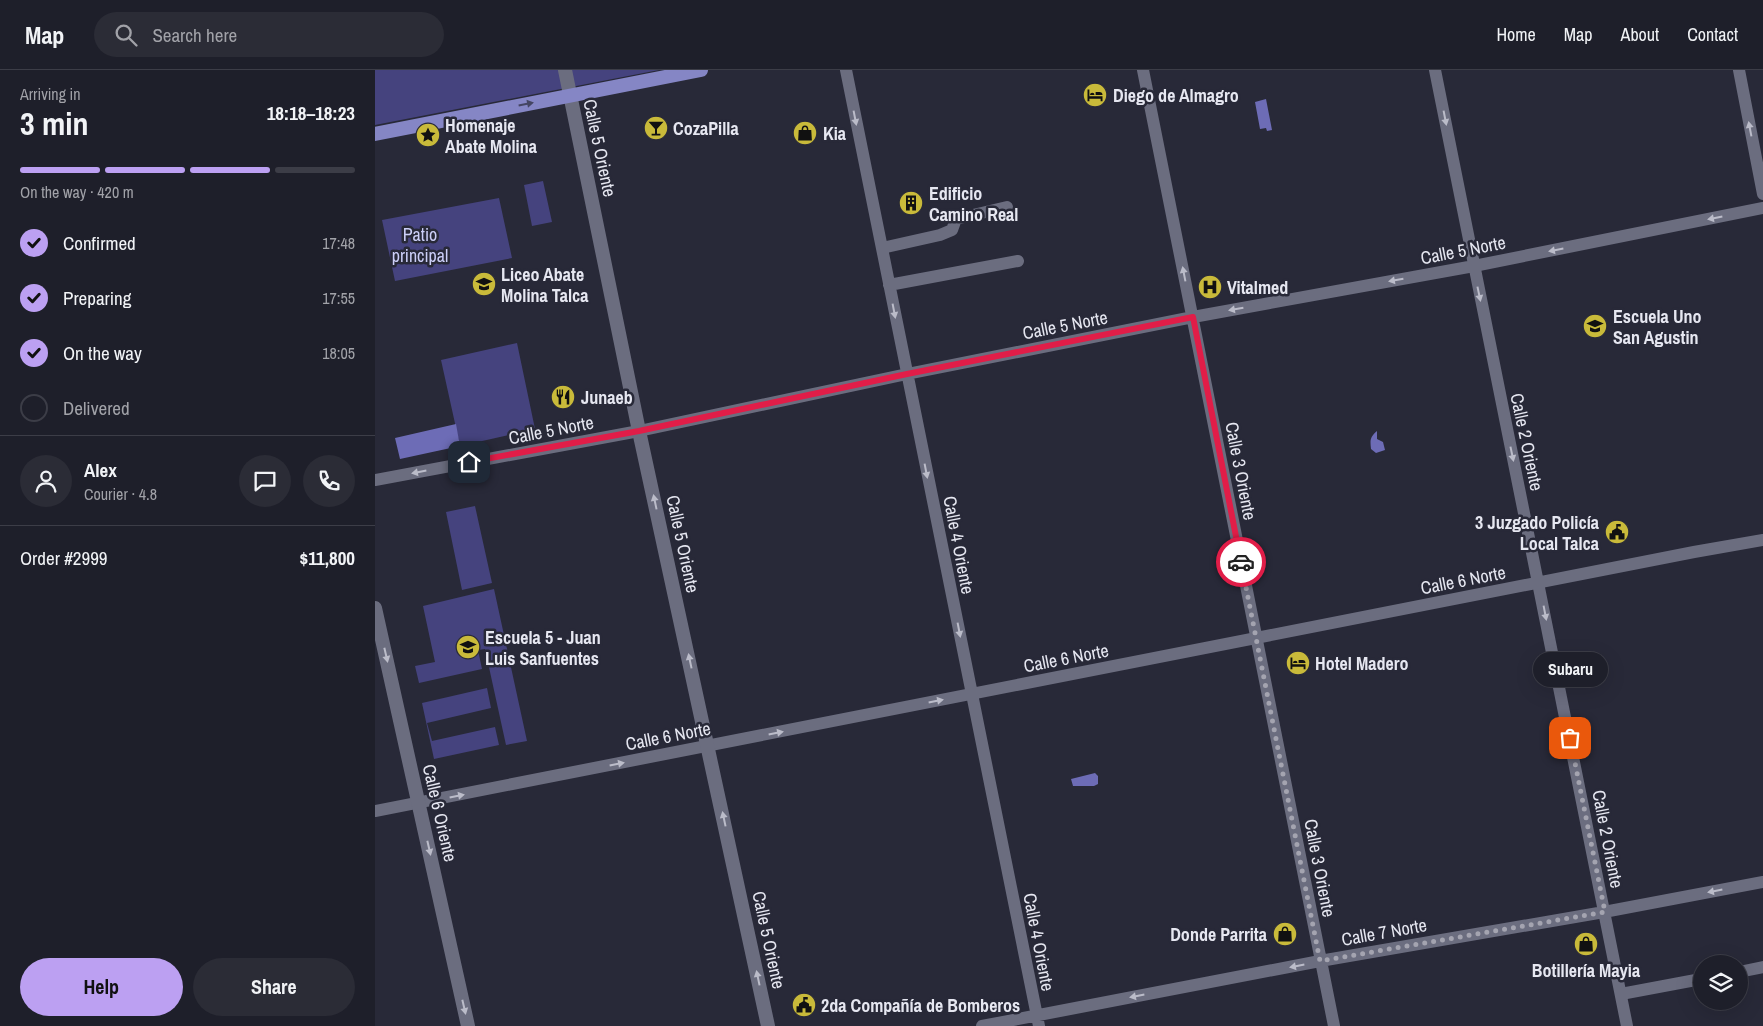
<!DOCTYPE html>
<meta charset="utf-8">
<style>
:root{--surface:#1e1f2a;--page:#2b2c36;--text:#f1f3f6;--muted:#a1a2a8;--line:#3c3d47;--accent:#bca0f2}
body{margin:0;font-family:"Archivo Narrow",sans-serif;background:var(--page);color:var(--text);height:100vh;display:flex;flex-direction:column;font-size:19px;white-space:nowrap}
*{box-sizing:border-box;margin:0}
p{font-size:16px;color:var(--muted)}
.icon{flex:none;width:28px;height:28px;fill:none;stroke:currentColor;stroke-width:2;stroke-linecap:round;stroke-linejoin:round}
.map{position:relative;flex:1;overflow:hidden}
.panel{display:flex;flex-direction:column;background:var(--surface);width:375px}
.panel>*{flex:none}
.tools{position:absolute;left:1318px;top:885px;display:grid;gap:10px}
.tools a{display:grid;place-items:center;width:55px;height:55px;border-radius:50%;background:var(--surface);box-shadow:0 5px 20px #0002,0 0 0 1px var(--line);font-size:25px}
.pin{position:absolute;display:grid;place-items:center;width:42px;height:42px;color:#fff;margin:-21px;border-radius:10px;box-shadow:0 2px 8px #0006}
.courier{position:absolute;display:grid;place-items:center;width:50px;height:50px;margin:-25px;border:4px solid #e11d48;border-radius:50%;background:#fff;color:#222;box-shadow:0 1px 6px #0007}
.bubble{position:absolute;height:35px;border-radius:18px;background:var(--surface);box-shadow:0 5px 20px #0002,0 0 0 1px var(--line);font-size:16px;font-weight:800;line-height:35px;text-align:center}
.head em{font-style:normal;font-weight:800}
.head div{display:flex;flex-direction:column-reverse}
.head{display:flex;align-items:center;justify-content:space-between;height:85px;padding:0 20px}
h1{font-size:32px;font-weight:800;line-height:38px}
.bar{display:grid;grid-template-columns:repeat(4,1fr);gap:8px 5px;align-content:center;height:60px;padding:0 20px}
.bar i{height:6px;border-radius:4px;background:var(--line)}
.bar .selected{background:var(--accent)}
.bar p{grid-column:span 4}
.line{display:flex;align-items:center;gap:12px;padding:0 20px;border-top:1px solid var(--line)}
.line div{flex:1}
.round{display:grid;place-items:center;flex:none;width:52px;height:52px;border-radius:26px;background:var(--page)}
ol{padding:0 20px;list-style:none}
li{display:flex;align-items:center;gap:15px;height:55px}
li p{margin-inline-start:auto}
li .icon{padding:5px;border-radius:50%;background:var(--accent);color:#111;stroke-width:4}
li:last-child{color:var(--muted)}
li i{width:28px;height:28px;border:2px solid var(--line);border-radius:50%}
.primary-button{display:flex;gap:10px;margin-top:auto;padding:10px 20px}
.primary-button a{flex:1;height:58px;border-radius:30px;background:var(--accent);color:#111;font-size:20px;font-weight:800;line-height:58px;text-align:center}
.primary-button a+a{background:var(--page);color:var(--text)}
header{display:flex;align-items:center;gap:30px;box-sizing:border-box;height:70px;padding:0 25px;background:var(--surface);border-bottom:1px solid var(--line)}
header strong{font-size:24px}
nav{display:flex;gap:28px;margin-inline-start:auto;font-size:18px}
.search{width:350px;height:45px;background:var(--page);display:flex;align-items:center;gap:12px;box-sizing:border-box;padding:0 18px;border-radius:28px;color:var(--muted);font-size:19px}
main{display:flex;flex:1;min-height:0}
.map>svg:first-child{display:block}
.green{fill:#45437e}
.water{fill:#6d6cb6}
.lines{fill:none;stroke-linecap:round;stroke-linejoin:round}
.minor{stroke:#6b6d7f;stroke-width:12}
.secondary{stroke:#6b6d7f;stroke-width:14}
.primary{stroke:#8586c5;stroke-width:14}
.oneway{fill:#444562}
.oneway2{fill:#bbbcc9}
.done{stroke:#a4a4b0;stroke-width:5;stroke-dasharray:0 9}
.route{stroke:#e11d48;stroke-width:6}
.labels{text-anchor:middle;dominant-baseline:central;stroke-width:5;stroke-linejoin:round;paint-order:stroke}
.poi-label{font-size:18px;font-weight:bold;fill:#e6e7f1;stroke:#282938;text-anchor:start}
.street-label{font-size:18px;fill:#e6e7f1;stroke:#282938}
.park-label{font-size:18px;fill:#cccff8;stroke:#282938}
</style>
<header>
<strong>Map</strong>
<div class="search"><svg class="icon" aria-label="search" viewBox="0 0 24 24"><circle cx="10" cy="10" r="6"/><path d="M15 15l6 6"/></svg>Search here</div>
<nav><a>Home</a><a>Map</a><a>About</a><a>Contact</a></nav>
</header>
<main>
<section class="panel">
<div class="head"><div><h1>3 min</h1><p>Arriving in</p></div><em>18:18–18:23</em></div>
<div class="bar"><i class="selected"></i><i class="selected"></i><i class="selected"></i><i></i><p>On the way · 420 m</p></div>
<ol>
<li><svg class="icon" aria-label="check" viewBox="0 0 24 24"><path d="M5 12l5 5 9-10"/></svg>Confirmed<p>17:48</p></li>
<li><svg class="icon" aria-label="check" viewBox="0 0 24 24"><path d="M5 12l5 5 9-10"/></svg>Preparing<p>17:55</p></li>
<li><svg class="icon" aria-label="check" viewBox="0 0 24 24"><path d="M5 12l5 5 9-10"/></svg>On the way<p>18:05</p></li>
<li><i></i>Delivered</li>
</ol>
<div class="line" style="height:90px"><a class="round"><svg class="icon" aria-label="person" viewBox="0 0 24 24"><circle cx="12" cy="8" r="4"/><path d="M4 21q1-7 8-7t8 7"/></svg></a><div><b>Alex</b><p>Courier · 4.8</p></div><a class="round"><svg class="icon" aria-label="chat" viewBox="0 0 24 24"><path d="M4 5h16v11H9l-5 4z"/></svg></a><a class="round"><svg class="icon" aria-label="phone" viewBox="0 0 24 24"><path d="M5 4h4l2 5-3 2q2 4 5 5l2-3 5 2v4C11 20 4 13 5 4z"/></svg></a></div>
<div class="line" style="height:65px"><div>Order #2999</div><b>$11,800</b></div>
<div class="primary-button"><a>Help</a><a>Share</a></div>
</section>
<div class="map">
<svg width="1388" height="956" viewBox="0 0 1388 956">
<rect width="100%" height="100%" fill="#282938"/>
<path class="green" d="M 0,0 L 284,0 L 0,55 Z
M 168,111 L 177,152 L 157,156 L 149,115 Z
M 124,128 L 137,188 L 20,211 L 7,150 Z
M 142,273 L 160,359 L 85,376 L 66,290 Z
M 100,436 L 117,513 L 87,520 L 71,442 Z
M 119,519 L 152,671 L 131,675 L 110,579 L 103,580 L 107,599 L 44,613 L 40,596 L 60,592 L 48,536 Z
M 112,618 L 116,638 L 52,653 L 57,671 L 120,657 L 124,675 L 59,689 L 47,633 Z"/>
<path class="water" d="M 891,29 L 897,60 L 892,61 L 891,58 L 885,59 L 880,32 Z
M 81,354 L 85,376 L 25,389 L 20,368 Z
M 1002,361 L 1002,369 L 1008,372 L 1010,380 L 1001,383 L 996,379 C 995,370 995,367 1002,361 Z
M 720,703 L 723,706 L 723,714 L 719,716 L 698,716 L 696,709 Z"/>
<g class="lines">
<path class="minor" d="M 471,0 L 664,956
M 768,0 L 959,956
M 1060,0 L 1252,956
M 1364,0 L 1388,124
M 507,178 L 565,165 L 577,160 L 581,149 L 632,137
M 514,215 L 643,191
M 0,410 L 264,361 L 532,304 L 818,247 L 1099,196 L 1388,138
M 0,741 L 1319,482 L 1388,470
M 1364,902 L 1388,897
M 1246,924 L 1326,909
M 607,956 L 945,891 L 1229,842 L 1388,812"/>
<path class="secondary" d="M 190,0 L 264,361 L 393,956
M 0,538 L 93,956"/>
<path class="primary" d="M 0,64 L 326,0"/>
</g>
<defs><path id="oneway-solid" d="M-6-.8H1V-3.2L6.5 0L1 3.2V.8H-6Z" transform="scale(1.25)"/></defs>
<use class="oneway" href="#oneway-solid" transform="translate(151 34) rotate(-11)"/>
<g class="oneway2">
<use href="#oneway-solid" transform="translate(480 48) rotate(79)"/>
<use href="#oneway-solid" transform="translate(1070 48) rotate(79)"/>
<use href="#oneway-solid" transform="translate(1375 59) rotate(-101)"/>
<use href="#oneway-solid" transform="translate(1340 148) rotate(169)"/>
<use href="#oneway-solid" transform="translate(1181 180) rotate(169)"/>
<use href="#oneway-solid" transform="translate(809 204) rotate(-101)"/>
<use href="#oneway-solid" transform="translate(1021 210) rotate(170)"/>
<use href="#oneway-solid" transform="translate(1104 224) rotate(78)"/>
<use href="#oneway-solid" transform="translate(861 239) rotate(170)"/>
<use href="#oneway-solid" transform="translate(519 241) rotate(79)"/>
<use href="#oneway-solid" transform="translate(1137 384) rotate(78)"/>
<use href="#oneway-solid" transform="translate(551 401) rotate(79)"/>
<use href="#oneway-solid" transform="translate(44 402) rotate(169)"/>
<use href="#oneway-solid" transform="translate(280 432) rotate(-102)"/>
<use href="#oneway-solid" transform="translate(1170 543) rotate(79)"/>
<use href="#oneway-solid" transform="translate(584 560) rotate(79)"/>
<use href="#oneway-solid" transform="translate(11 585) rotate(77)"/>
<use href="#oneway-solid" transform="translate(315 591) rotate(-102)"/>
<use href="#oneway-solid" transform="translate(561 631) rotate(-11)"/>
<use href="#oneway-solid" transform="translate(401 663) rotate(-11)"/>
<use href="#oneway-solid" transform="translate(242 694) rotate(-11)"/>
<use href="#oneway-solid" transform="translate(82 726) rotate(-11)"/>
<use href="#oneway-solid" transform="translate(349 749) rotate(-102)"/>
<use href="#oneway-solid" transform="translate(54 778) rotate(77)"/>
<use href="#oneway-solid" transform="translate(1340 821) rotate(169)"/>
<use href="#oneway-solid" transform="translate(922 896) rotate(169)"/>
<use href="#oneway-solid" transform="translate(383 908) rotate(-102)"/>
<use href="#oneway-solid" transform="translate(762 926) rotate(169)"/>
<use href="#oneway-solid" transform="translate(89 937) rotate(77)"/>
</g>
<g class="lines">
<path class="done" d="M 866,492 L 945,891 L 1230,842 L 1195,668"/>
<path class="route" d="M 94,392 L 264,361 L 532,304 L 818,247 L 866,492"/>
</g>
<defs>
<g id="hotel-disc" transform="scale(1.25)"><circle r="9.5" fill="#c9ba3a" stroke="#282938"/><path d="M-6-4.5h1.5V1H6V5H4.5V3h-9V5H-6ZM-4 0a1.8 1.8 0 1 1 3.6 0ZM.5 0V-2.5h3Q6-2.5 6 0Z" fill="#111"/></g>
<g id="bar-disc" transform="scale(1.25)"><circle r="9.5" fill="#c9ba3a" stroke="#282938"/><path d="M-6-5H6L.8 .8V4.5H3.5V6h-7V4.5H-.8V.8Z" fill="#111"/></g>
<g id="shop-disc" transform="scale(1.25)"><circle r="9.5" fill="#c9ba3a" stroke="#282938"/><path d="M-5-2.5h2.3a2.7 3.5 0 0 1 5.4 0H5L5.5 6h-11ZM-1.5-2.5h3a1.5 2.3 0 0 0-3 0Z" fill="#111"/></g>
<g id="sight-disc" transform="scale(1.25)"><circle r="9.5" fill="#c9ba3a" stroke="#282938"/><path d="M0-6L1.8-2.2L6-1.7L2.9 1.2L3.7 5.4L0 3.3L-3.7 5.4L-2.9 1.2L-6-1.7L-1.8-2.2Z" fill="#111"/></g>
<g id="building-disc" transform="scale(1.25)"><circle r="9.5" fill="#c9ba3a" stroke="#282938"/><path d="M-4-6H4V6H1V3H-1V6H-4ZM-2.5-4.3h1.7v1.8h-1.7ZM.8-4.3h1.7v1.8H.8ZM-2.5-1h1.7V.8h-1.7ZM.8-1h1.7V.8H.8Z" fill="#111"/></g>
<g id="school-disc" transform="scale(1.25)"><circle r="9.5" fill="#c9ba3a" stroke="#282938"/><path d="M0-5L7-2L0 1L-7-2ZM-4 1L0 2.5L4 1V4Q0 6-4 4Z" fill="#111"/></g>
<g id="hospital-disc" transform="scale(1.25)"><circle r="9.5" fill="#c9ba3a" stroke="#282938"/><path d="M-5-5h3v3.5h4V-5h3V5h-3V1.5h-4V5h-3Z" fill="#111"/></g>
<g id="restaurant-disc" transform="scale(1.25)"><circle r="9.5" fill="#c9ba3a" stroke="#282938"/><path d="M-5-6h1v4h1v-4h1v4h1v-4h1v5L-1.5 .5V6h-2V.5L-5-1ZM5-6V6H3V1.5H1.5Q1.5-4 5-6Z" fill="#111"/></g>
<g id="civic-disc" transform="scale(1.25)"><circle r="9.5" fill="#c9ba3a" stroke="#282938"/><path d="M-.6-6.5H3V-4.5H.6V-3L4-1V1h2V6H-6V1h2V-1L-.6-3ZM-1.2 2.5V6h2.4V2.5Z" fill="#111"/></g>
</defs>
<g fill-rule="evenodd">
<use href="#hotel-disc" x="720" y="25"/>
<use href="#bar-disc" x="281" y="58"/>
<use href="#shop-disc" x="430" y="63"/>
<use href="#sight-disc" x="53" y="65"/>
<use href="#building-disc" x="536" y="133"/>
<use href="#school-disc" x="109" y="214"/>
<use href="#hospital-disc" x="835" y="217"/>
<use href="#school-disc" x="1220" y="256"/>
<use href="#restaurant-disc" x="188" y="327"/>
<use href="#civic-disc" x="1242" y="462"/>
<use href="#school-disc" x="93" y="577"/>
<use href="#hotel-disc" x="923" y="593"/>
<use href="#shop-disc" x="910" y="864"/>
<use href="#shop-disc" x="1211" y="874"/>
<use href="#civic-disc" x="429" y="935"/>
</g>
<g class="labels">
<g class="poi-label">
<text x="738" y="25">Diego de Almagro</text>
<text x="70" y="55">Homenaje<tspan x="70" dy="21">Abate Molina</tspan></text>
<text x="298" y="58">CozaPilla</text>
<text x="448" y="63">Kia</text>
<text x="554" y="123">Edificio<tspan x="554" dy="21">Camino Real</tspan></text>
<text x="126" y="204">Liceo Abate<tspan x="126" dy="21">Molina Talca</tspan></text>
<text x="852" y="217">Vitalmed</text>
<text x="1238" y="246">Escuela Uno<tspan x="1238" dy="21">San Agustin</tspan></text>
<text x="206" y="327">Junaeb</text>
<text x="1224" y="452" text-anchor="end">3 Juzgado Policía<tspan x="1224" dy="21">Local Talca</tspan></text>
<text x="110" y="567">Escuela 5 - Juan<tspan x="110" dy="21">Luis Sanfuentes</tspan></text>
<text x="940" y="593">Hotel Madero</text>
<text x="892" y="864" text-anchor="end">Donde Parrita</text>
<text x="1211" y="900" text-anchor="middle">Botillería Mayia</text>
<text x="446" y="935">2da Compañía de Bomberos</text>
</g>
<g class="street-label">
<text transform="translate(225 78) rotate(78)">Calle 5 Oriente</text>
<text transform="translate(1088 180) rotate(-11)">Calle 5 Norte</text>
<text transform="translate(690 255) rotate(-11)">Calle 5 Norte</text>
<text transform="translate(176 360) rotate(-11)">Calle 5 Norte</text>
<text transform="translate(1152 372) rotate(78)">Calle 2 Oriente</text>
<text transform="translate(866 401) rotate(79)">Calle 3 Oriente</text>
<text transform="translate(308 474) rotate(78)">Calle 5 Oriente</text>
<text transform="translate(584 475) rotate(79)">Calle 4 Oriente</text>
<text transform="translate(1088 510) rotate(-11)">Calle 6 Norte</text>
<text transform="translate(691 588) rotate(-11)">Calle 6 Norte</text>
<text transform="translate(293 666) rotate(-11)">Calle 6 Norte</text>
<text transform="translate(65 743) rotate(77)">Calle 6 Oriente</text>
<text transform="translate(1233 769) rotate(79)">Calle 2 Oriente</text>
<text transform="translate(945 798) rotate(79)">Calle 3 Oriente</text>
<text transform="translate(1009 862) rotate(-10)">Calle 7 Norte</text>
<text transform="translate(394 870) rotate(78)">Calle 5 Oriente</text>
<text transform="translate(664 872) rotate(79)">Calle 4 Oriente</text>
</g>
<g class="park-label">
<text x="45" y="164">Patio<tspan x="45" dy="21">principal</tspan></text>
</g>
</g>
</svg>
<div class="tools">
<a><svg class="icon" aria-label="layers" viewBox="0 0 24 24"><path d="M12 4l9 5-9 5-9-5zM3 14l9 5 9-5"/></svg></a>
</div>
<div class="pin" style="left:1195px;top:668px;background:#ea580c"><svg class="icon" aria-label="bag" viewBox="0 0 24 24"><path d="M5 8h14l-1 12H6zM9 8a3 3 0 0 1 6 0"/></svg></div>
<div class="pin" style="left:94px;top:392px;background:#1f2937"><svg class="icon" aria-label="home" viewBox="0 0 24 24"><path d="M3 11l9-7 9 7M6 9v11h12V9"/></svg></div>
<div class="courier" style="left:866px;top:492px"><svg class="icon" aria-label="car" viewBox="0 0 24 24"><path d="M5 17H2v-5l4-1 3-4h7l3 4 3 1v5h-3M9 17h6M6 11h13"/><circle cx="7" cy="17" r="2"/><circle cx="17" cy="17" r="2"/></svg></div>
<div class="bubble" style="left:1158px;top:582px;width:75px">Subaru</div>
</div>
</main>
